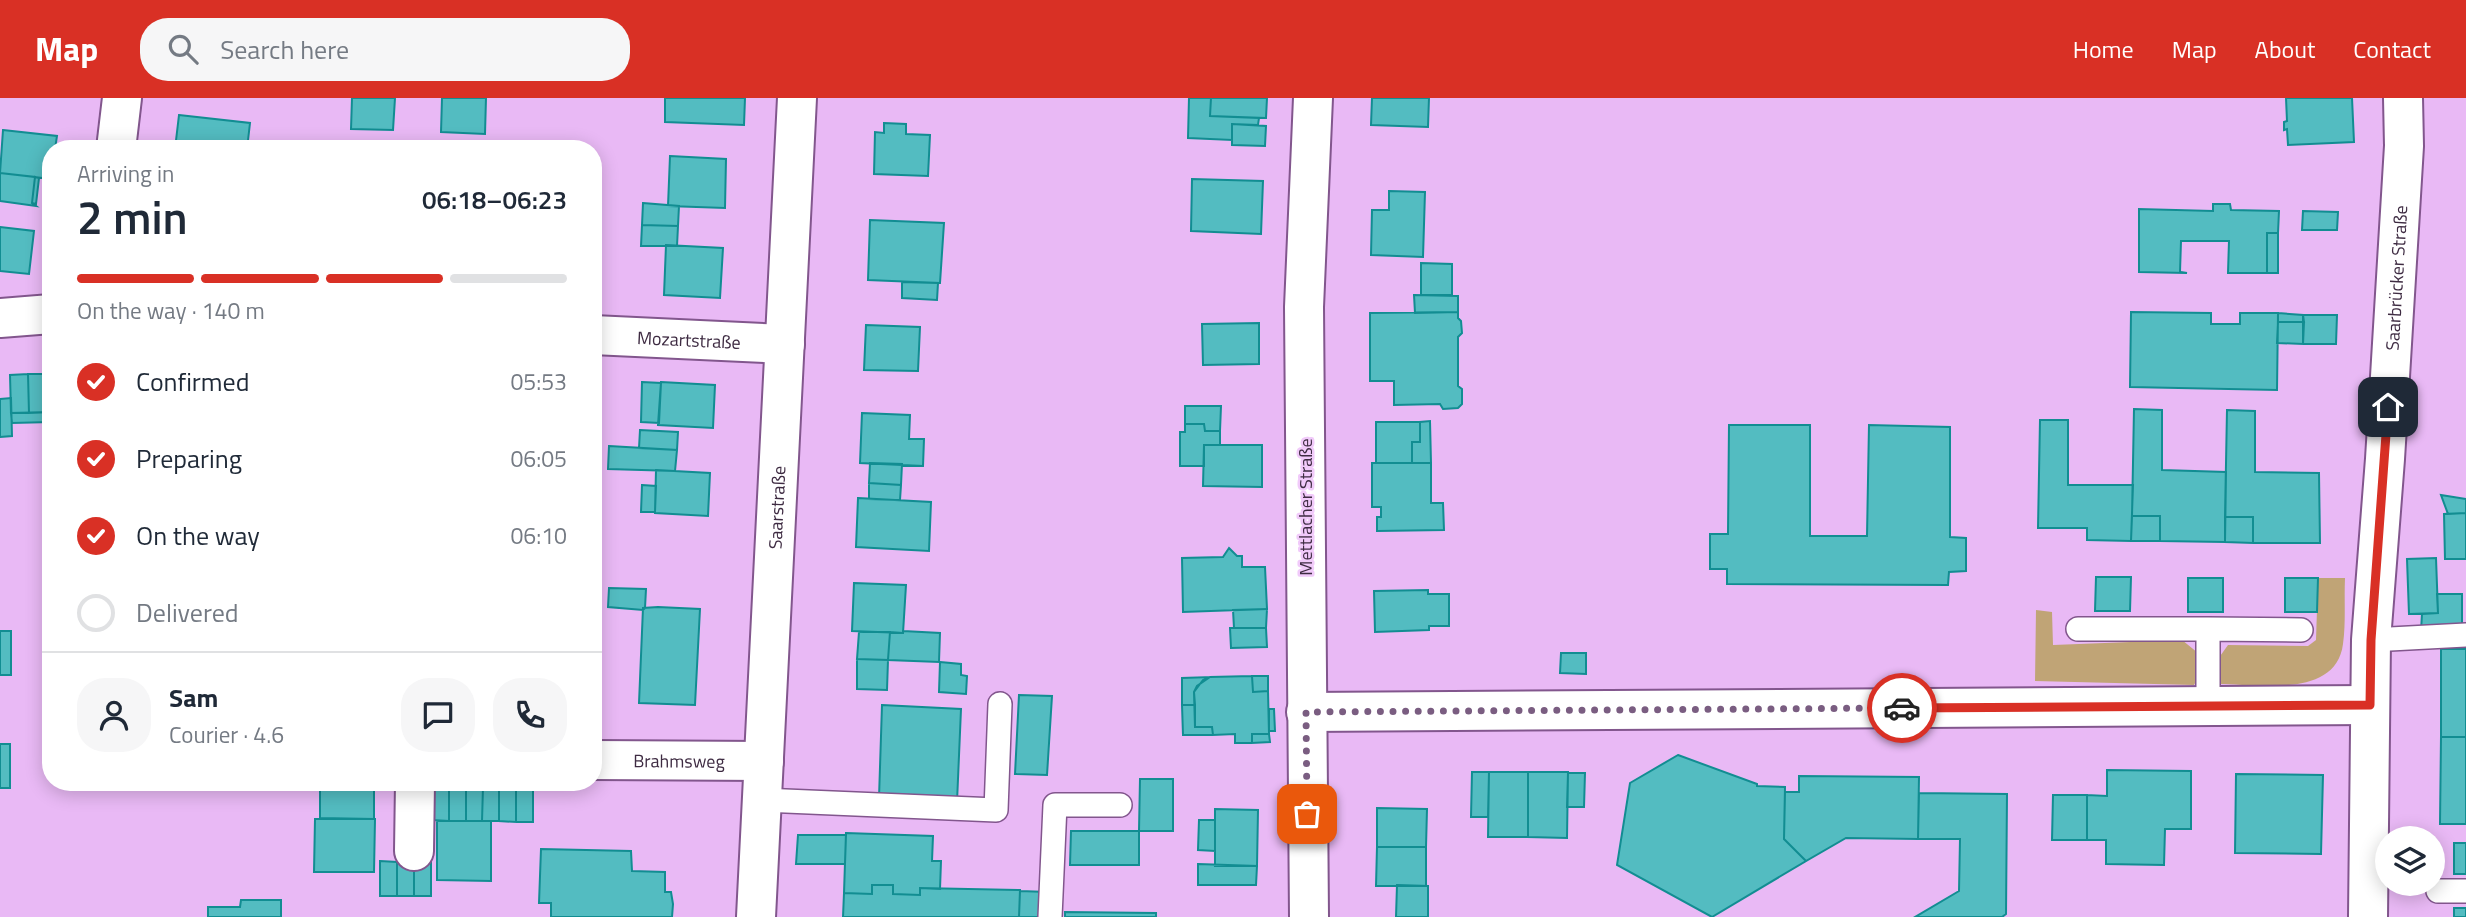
<!DOCTYPE html>
<meta charset="utf-8">
<style>
:root{--surface:#fff;--page:#f6f6f7;--text:#1f2937;--muted:#747a83;--line:#e0e1e3;--accent:#d93025}
body{margin:0;font-family:"Titillium Web",sans-serif;background:var(--page);color:var(--text);height:100vh;display:flex;flex-direction:column;font-size:26px;white-space:nowrap}
*{box-sizing:border-box;margin:0}
p{font-size:23px;color:var(--muted)}
.icon{flex:none;width:38px;height:38px;fill:none;stroke:currentColor;stroke-width:2;stroke-linecap:round;stroke-linejoin:round}
.map{position:relative;flex:1;overflow:hidden}
.sheet{position:absolute;left:42px;top:42px;width:560px;height:651px;display:flex;flex-direction:column;background:var(--surface);border-radius:28px;box-shadow:0 4px 18px #0003}
.sheet>*{flex:none}
.controls{position:absolute;left:2375px;top:728px;display:grid;gap:14px}
.controls a{display:grid;place-items:center;width:70px;height:70px;border-radius:50%;background:var(--surface);box-shadow:0 4px 18px #0003;font-size:35px}
.pin{position:absolute;display:grid;place-items:center;width:60px;height:60px;color:#fff;margin:-30px;border-radius:14px;box-shadow:0 4px 10px #0006}
.courier{position:absolute;display:grid;place-items:center;width:70px;height:70px;margin:-35px;border:5px solid #d93025;border-radius:50%;background:#fff;color:#222;box-shadow:0 2px 9px #0007}
.head em{font-style:normal;font-weight:600}
.head div{display:flex;flex-direction:column-reverse}
.head{display:flex;align-items:center;justify-content:space-between;height:119px;padding:0 35px}
h1{font-size:46px;font-weight:600;line-height:52px}
.bar{display:grid;grid-template-columns:repeat(4,1fr);gap:10px 7px;align-content:center;height:84px;padding:0 35px}
.bar i{height:9px;border-radius:5px;background:var(--line)}
.bar .active{background:var(--accent)}
.bar p{grid-column:span 4}
.line{display:flex;align-items:center;gap:18px;padding:0 35px;border-top:2px solid var(--line)}
.line div{flex:1}
.round{display:grid;place-items:center;flex:none;width:74px;height:74px;border-radius:28px;background:var(--page)}
ol{padding:0 35px;list-style:none}
li{display:flex;align-items:center;gap:21px;height:77px}
li p{margin-inline-start:auto}
li .icon{padding:7px;border-radius:50%;background:var(--accent);color:#fff;stroke-width:4}
li:last-child{color:var(--muted)}
li i{width:38px;height:38px;border:4px solid var(--line);border-radius:50%}
header{display:flex;align-items:center;gap:42px;box-sizing:border-box;height:98px;padding:0 35px;background:var(--accent);color:#fff}
header strong{font-size:33px}
nav{display:flex;gap:38px;margin-inline-start:auto;font-size:24px}
.search{width:490px;height:63px;background:var(--page);display:flex;align-items:center;gap:18px;box-sizing:border-box;padding:0 24px;border-radius:28px;color:var(--muted);font-size:26px}
.map>svg:first-child{display:block}
.green{fill:#c0a476}
.building{fill:#53bcc1;stroke:#128d92;stroke-width:2}
.lines{fill:none;stroke-linecap:round;stroke-linejoin:round}
.lane-casing{stroke:#82568d;stroke-width:26}
.street-casing{stroke:#82568d;stroke-width:42}
.lane{stroke:#fff;stroke-width:23}
.street{stroke:#fff;stroke-width:38}
.done{stroke:#7a5d81;stroke-width:7;stroke-dasharray:0 12.6}
.route{stroke:#d93025;stroke-width:9}
.labels{text-anchor:middle;dominant-baseline:central;stroke-width:5;stroke-linejoin:round;paint-order:stroke}
.street-label{font-size:18px;fill:#3e2b42;stroke:#f1cafa}
</style>
<header>
<strong>Map</strong>
<div class="search"><svg class="icon" aria-label="search" viewBox="0 0 24 24"><circle cx="10" cy="10" r="6"/><path d="M15 15l6 6"/></svg>Search here</div>
<nav><a>Home</a><a>Map</a><a>About</a><a>Contact</a></nav>
</header>
<div class="map">
<svg width="2466" height="819" viewBox="0 0 2466 819">
<rect width="100%" height="100%" fill="#e9b9f5"/>
<path class="green" d="M 2318,480 L 2345,480 C 2344,502 2346,524 2343,546 C 2336,601 2258,586 2218,586 L 2218,561 L 2228,547 L 2308,548 L 2316,542 Z
M 2036,512 L 2052,514 L 2053,547 L 2182,542 L 2198,555 L 2199,578 L 2194,587 L 2035,583 Z"/>
<path class="building" d="M 352,0 L 395,0 L 393,32 L 351,31 Z
M 442,0 L 486,0 L 485,36 L 441,34 Z
M 665,0 L 745,0 L 744,27 L 665,24 Z
M 1189,0 L 1211,0 L 1210,18 L 1259,20 L 1258,27 L 1232,26 L 1232,42 L 1188,40 Z
M 1211,0 L 1267,0 L 1266,20 L 1210,18 Z
M 1372,0 L 1429,0 L 1428,29 L 1371,27 Z
M 2286,0 L 2352,0 L 2354,44 L 2288,47 L 2287,31 L 2284,32 L 2284,24 L 2287,23 Z
M 179,17 L 250,25 L 247,51 L 175,51 Z
M 884,25 L 906,26 L 906,36 L 930,37 L 928,78 L 874,76 L 875,34 L 884,35 Z
M 1232,26 L 1266,28 L 1265,48 L 1232,47 Z
M 3,32 L 57,38 L 55,51 L 51,51 L 51,81 L 0,75 Z
M 670,58 L 726,61 L 725,110 L 668,108 Z
M 0,75 L 35,79 L 32,105 L 36,108 L 0,103 Z
M 35,79 L 39,80 L 36,106 L 32,105 Z
M 1192,81 L 1263,83 L 1261,136 L 1191,133 Z
M 1389,93 L 1425,94 L 1423,159 L 1371,157 L 1372,112 L 1389,112 Z
M 643,105 L 679,108 L 678,128 L 642,127 Z
M 2213,106 L 2230,106 L 2231,112 L 2279,113 L 2278,135 L 2267,135 L 2267,175 L 2228,175 L 2229,143 L 2181,143 L 2180,174 L 2187,175 L 2139,174 L 2139,111 L 2213,113 Z
M 2303,113 L 2338,114 L 2337,132 L 2302,132 Z
M 870,122 L 944,125 L 940,185 L 868,182 Z
M 642,127 L 678,128 L 677,148 L 641,148 Z
M 0,129 L 34,133 L 29,176 L 0,173 Z
M 2267,135 L 2278,135 L 2278,175 L 2267,175 Z
M 666,147 L 723,150 L 720,200 L 664,197 Z
M 1421,165 L 1452,166 L 1452,197 L 1421,197 Z
M 902,184 L 938,185 L 937,202 L 902,200 Z
M 1414,197 L 1458,198 L 1458,214 L 1415,215 Z
M 1458,214 L 1458,220 L 1461,223 L 1462,235 L 1458,239 L 1458,288 L 1462,291 L 1462,306 L 1458,310 L 1443,311 L 1440,306 L 1394,307 L 1394,283 L 1370,283 L 1370,215 Z
M 2131,214 L 2211,215 L 2211,226 L 2240,226 L 2240,215 L 2278,215 L 2277,292 L 2130,289 Z
M 2278,215 L 2303,217 L 2304,224 L 2278,224 Z
M 2303,217 L 2337,217 L 2336,246 L 2303,246 Z
M 2278,224 L 2304,224 L 2303,246 L 2277,245 Z
M 1259,225 L 1259,266 L 1203,267 L 1202,226 Z
M 866,227 L 920,229 L 918,273 L 864,272 Z
M 28,276 L 51,276 L 51,314 L 29,315 Z
M 28,276 L 29,315 L 11,315 L 10,277 Z
M 642,284 L 661,285 L 659,325 L 641,324 Z
M 661,284 L 715,287 L 713,330 L 658,327 Z
M 11,300 L 12,338 L 0,339 L 0,301 Z
M 1185,308 L 1221,308 L 1220,333 L 1205,333 L 1204,326 L 1185,326 Z
M 2134,311 L 2162,312 L 2162,372 L 2226,374 L 2225,444 L 2160,443 L 2160,418 L 2132,418 Z
M 2227,312 L 2255,313 L 2255,374 L 2319,375 L 2320,445 L 2253,445 L 2253,419 L 2225,419 Z
M 51,314 L 51,324 L 12,325 L 11,315 Z
M 862,315 L 910,317 L 909,341 L 924,341 L 923,368 L 860,365 Z
M 2040,322 L 2068,322 L 2068,387 L 2133,387 L 2131,443 L 2087,442 L 2087,430 L 2038,430 Z
M 1430,323 L 1431,365 L 1412,365 L 1412,344 L 1420,344 L 1420,324 Z
M 1376,324 L 1420,324 L 1420,344 L 1412,344 L 1412,365 L 1376,365 Z
M 1185,326 L 1204,326 L 1205,333 L 1220,333 L 1220,347 L 1204,347 L 1204,368 L 1180,368 L 1180,334 L 1185,334 Z
M 1729,327 L 1810,327 L 1810,438 L 1867,438 L 1869,327 L 1950,329 L 1950,439 L 1966,440 L 1966,473 L 1949,474 L 1948,487 L 1727,486 L 1727,471 L 1710,471 L 1710,436 L 1728,436 Z
M 640,332 L 678,334 L 677,352 L 639,350 Z
M 1204,347 L 1262,347 L 1262,389 L 1203,388 Z
M 609,348 L 677,352 L 675,373 L 608,371 Z
M 870,365 L 902,366 L 901,387 L 869,385 Z
M 1372,365 L 1431,365 L 1431,405 L 1443,405 L 1444,432 L 1377,433 L 1377,419 L 1381,419 L 1381,409 L 1372,409 Z
M 656,372 L 710,375 L 708,418 L 655,415 Z
M 869,385 L 901,387 L 900,402 L 869,401 Z
M 642,387 L 656,388 L 655,414 L 641,414 Z
M 2441,397 L 2466,401 L 2466,415 L 2448,416 Z
M 858,400 L 931,404 L 929,453 L 856,449 Z
M 2466,415 L 2466,461 L 2445,461 L 2444,416 Z
M 2132,418 L 2160,418 L 2160,443 L 2131,443 Z
M 2225,419 L 2253,419 L 2253,445 L 2225,444 Z
M 1229,450 L 1237,458 L 1242,458 L 1242,469 L 1265,469 L 1267,511 L 1183,514 L 1182,460 L 1223,459 Z
M 2436,460 L 2438,515 L 2409,516 L 2407,461 Z
M 2096,479 L 2131,479 L 2130,513 L 2095,513 Z
M 2188,480 L 2223,480 L 2223,514 L 2188,514 Z
M 2285,480 L 2318,480 L 2317,514 L 2285,514 Z
M 854,485 L 906,487 L 903,535 L 852,533 Z
M 609,490 L 646,491 L 645,510 L 643,512 L 608,509 Z
M 1428,492 L 1428,496 L 1449,496 L 1449,528 L 1429,528 L 1429,532 L 1375,534 L 1374,493 Z
M 2437,496 L 2462,496 L 2462,533 L 2421,533 L 2422,516 L 2438,515 Z
M 658,509 L 700,511 L 695,607 L 639,605 L 643,510 Z
M 1267,511 L 1266,530 L 1234,530 L 1233,512 Z
M 1230,530 L 1266,530 L 1267,549 L 1231,550 Z
M 0,533 L 11,533 L 11,577 L 0,577 Z
M 903,533 L 940,535 L 939,564 L 888,562 L 890,534 L 903,535 Z
M 859,534 L 890,534 L 888,562 L 857,561 Z
M 2441,551 L 2466,551 L 2466,639 L 2441,639 Z
M 1561,555 L 1586,555 L 1586,576 L 1560,575 Z
M 857,561 L 888,562 L 887,592 L 857,591 Z
M 940,564 L 961,566 L 961,577 L 967,578 L 966,596 L 939,594 Z
M 1252,578 L 1253,594 L 1268,593 L 1269,636 L 1252,636 L 1252,645 L 1235,645 L 1235,636 L 1213,637 L 1212,629 L 1195,629 L 1194,594 L 1203,582 L 1210,579 Z
M 1252,578 L 1268,578 L 1268,593 L 1253,594 Z
M 1210,579 L 1197,588 L 1194,594 L 1195,607 L 1182,607 L 1182,580 Z
M 1019,597 L 1052,598 L 1047,677 L 1015,676 Z
M 882,607 L 961,611 L 957,704 L 879,700 Z
M 1182,607 L 1195,607 L 1195,629 L 1212,629 L 1213,637 L 1183,637 Z
M 1269,611 L 1274,611 L 1275,633 L 1269,633 Z
M 1252,636 L 1269,636 L 1270,644 L 1252,645 Z
M 2441,639 L 2466,639 L 2466,726 L 2440,726 Z
M 0,646 L 10,646 L 10,690 L 0,690 Z
M 1678,657 L 1757,686 L 1757,688 L 1785,689 L 1784,741 L 1806,763 L 1712,819 L 1617,767 L 1630,685 Z
M 2107,672 L 2191,673 L 2191,731 L 2165,731 L 2164,767 L 2106,766 L 2106,742 L 2087,742 L 2087,697 L 2107,698 Z
M 1472,674 L 1489,674 L 1488,719 L 1471,719 Z
M 1489,674 L 1528,674 L 1528,739 L 1488,739 Z
M 1528,674 L 1568,674 L 1567,740 L 1528,739 Z
M 1568,675 L 1585,675 L 1584,709 L 1567,709 Z
M 2236,676 L 2323,677 L 2321,756 L 2235,755 Z
M 1799,678 L 1919,679 L 1918,741 L 1846,740 L 1806,763 L 1784,741 L 1785,694 L 1799,694 Z
M 1140,681 L 1173,681 L 1173,733 L 1139,733 Z
M 320,684 L 374,684 L 374,721 L 320,720 Z
M 432,689 L 449,689 L 449,723 L 432,722 Z
M 449,689 L 466,689 L 466,723 L 449,723 Z
M 466,689 L 483,689 L 482,723 L 466,723 Z
M 483,689 L 499,689 L 499,723 L 482,723 Z
M 499,689 L 516,690 L 516,724 L 499,723 Z
M 516,690 L 533,690 L 533,724 L 516,724 Z
M 1919,695 L 2007,696 L 2006,816 L 2002,819 L 1915,819 L 1959,793 L 1960,741 L 1918,741 Z
M 2053,697 L 2087,697 L 2087,742 L 2052,742 Z
M 1377,710 L 1427,711 L 1426,749 L 1377,749 Z
M 1215,711 L 1258,712 L 1257,768 L 1215,768 Z
M 315,721 L 375,721 L 374,774 L 314,774 Z
M 1199,722 L 1215,722 L 1215,753 L 1198,752 Z
M 437,723 L 491,723 L 491,783 L 437,782 Z
M 1071,733 L 1139,733 L 1139,767 L 1070,767 Z
M 846,735 L 933,738 L 932,763 L 941,763 L 940,791 L 920,790 L 920,797 L 893,796 L 893,787 L 872,787 L 872,796 L 844,795 Z
M 798,737 L 846,737 L 845,766 L 796,766 Z
M 2454,745 L 2466,745 L 2466,776 L 2454,776 Z
M 1377,749 L 1426,749 L 1426,788 L 1376,788 Z
M 541,751 L 631,753 L 632,773 L 665,774 L 665,794 L 671,794 L 673,806 L 672,819 L 551,819 L 551,805 L 539,805 Z
M 380,763 L 397,764 L 397,798 L 380,798 Z
M 397,764 L 414,764 L 414,798 L 397,798 Z
M 414,764 L 431,764 L 431,798 L 414,798 Z
M 1198,766 L 1257,768 L 1256,787 L 1198,787 Z
M 872,787 L 893,787 L 893,796 L 920,797 L 920,790 L 1020,792 L 1019,819 L 843,819 L 844,795 L 872,796 Z
M 1397,787 L 1428,788 L 1428,819 L 1396,819 Z
M 1020,793 L 1047,794 L 1046,819 L 1019,819 Z
M 241,802 L 281,802 L 281,819 L 208,819 L 208,809 L 240,809 Z
M 2454,810 L 2466,810 L 2466,819 L 2454,819 Z
M 1065,814 L 1156,815 L 1156,819 L 1065,819 Z"/>
<g class="lines">
<g class="lane-casing">
<path id="lane" d="M 2078,531 L 2208,531 L 2208,608
M 2208,531 L 2301,532
M 2371,542 L 2466,537
M 762,702 L 996,712 L 1000,606
M 2438,793 L 2466,793
M 1050,819 L 1055,707 L 1120,707"/>
</g>
<g class="street-casing">
<g id="street">
<path d="M 116,51 L 122,0"/>
<path d="M 0,220 L 51,216"/>
<path id="s1" d="M 593,237 L 785,246"/>
<path d="M 1306,614 L 2370,607"/>
<path id="s2" d="M 593,662 L 764,663"/>
<path d="M 414,753 L 415,684"/>
<path id="s3" d="M 756,819 L 797,0"/>
<path d="M 1309,819 L 1304,209 L 1313,0"/>
<path id="s4" d="M 2368,819 L 2371,542 L 2385,361 L 2404,48 L 2403,0"/>
</g>
</g>
<use href="#lane" class="lane"/>
<use href="#street" class="street"/>
</g>
<g class="lines">
<path class="done" d="M 1307,716 L 1306,614 L 1902,610"/>
<path class="route" d="M 1902,610 L 2370,607 L 2371,542 L 2388,309"/>
</g>
<g class="labels">
<g class="street-label">
<text stroke="none"><textPath href="#s4" startOffset="640">Saarbrücker Straße</textPath></text>
<text stroke="none"><textPath href="#s1" startOffset="96">Mozartstraße</textPath></text>
<text transform="translate(1305 409) rotate(-90)">Mettlacher Straße</text>
<text stroke="none"><textPath href="#s3" startOffset="410">Saarstraße</textPath></text>
<text stroke="none"><textPath href="#s2" startOffset="86">Brahmsweg</textPath></text>
</g>
</g>
</svg>
<div class="controls">
<a><svg class="icon" aria-label="layers" viewBox="0 0 24 24"><path d="M12 4l9 5-9 5-9-5zM3 14l9 5 9-5"/></svg></a>
</div>
<div class="pin" style="left:1307px;top:716px;background:#ea580c"><svg class="icon" aria-label="bag" viewBox="0 0 24 24"><path d="M5 8h14l-1 12H6zM9 8a3 3 0 0 1 6 0"/></svg></div>
<div class="pin" style="left:2388px;top:309px;background:#1f2937"><svg class="icon" aria-label="home" viewBox="0 0 24 24"><path d="M3 11l9-7 9 7M6 9v11h12V9"/></svg></div>
<div class="courier" style="left:1902px;top:610px"><svg class="icon" aria-label="car" viewBox="0 0 24 24"><path d="M5 17H2v-5l4-1 3-4h7l3 4 3 1v5h-3M9 17h6M6 11h13"/><circle cx="7" cy="17" r="2"/><circle cx="17" cy="17" r="2"/></svg></div>
<section class="sheet">
<div class="head"><div><h1>2 min</h1><p>Arriving in</p></div><em>06:18–06:23</em></div>
<div class="bar"><i class="active"></i><i class="active"></i><i class="active"></i><i></i><p>On the way · 140 m</p></div>
<ol>
<li><svg class="icon" aria-label="check" viewBox="0 0 24 24"><path d="M5 12l5 5 9-10"/></svg>Confirmed<p>05:53</p></li>
<li><svg class="icon" aria-label="check" viewBox="0 0 24 24"><path d="M5 12l5 5 9-10"/></svg>Preparing<p>06:05</p></li>
<li><svg class="icon" aria-label="check" viewBox="0 0 24 24"><path d="M5 12l5 5 9-10"/></svg>On the way<p>06:10</p></li>
<li><i></i>Delivered</li>
</ol>
<div class="line" style="height:126px"><a class="round"><svg class="icon" aria-label="person" viewBox="0 0 24 24"><circle cx="12" cy="8" r="4"/><path d="M4 21q1-7 8-7t8 7"/></svg></a><div><b>Sam</b><p>Courier · 4.6</p></div><a class="round"><svg class="icon" aria-label="chat" viewBox="0 0 24 24"><path d="M4 5h16v11H9l-5 4z"/></svg></a><a class="round"><svg class="icon" aria-label="phone" viewBox="0 0 24 24"><path d="M5 4h4l2 5-3 2q2 4 5 5l2-3 5 2v4C11 20 4 13 5 4z"/></svg></a></div>
</section>
</div>
